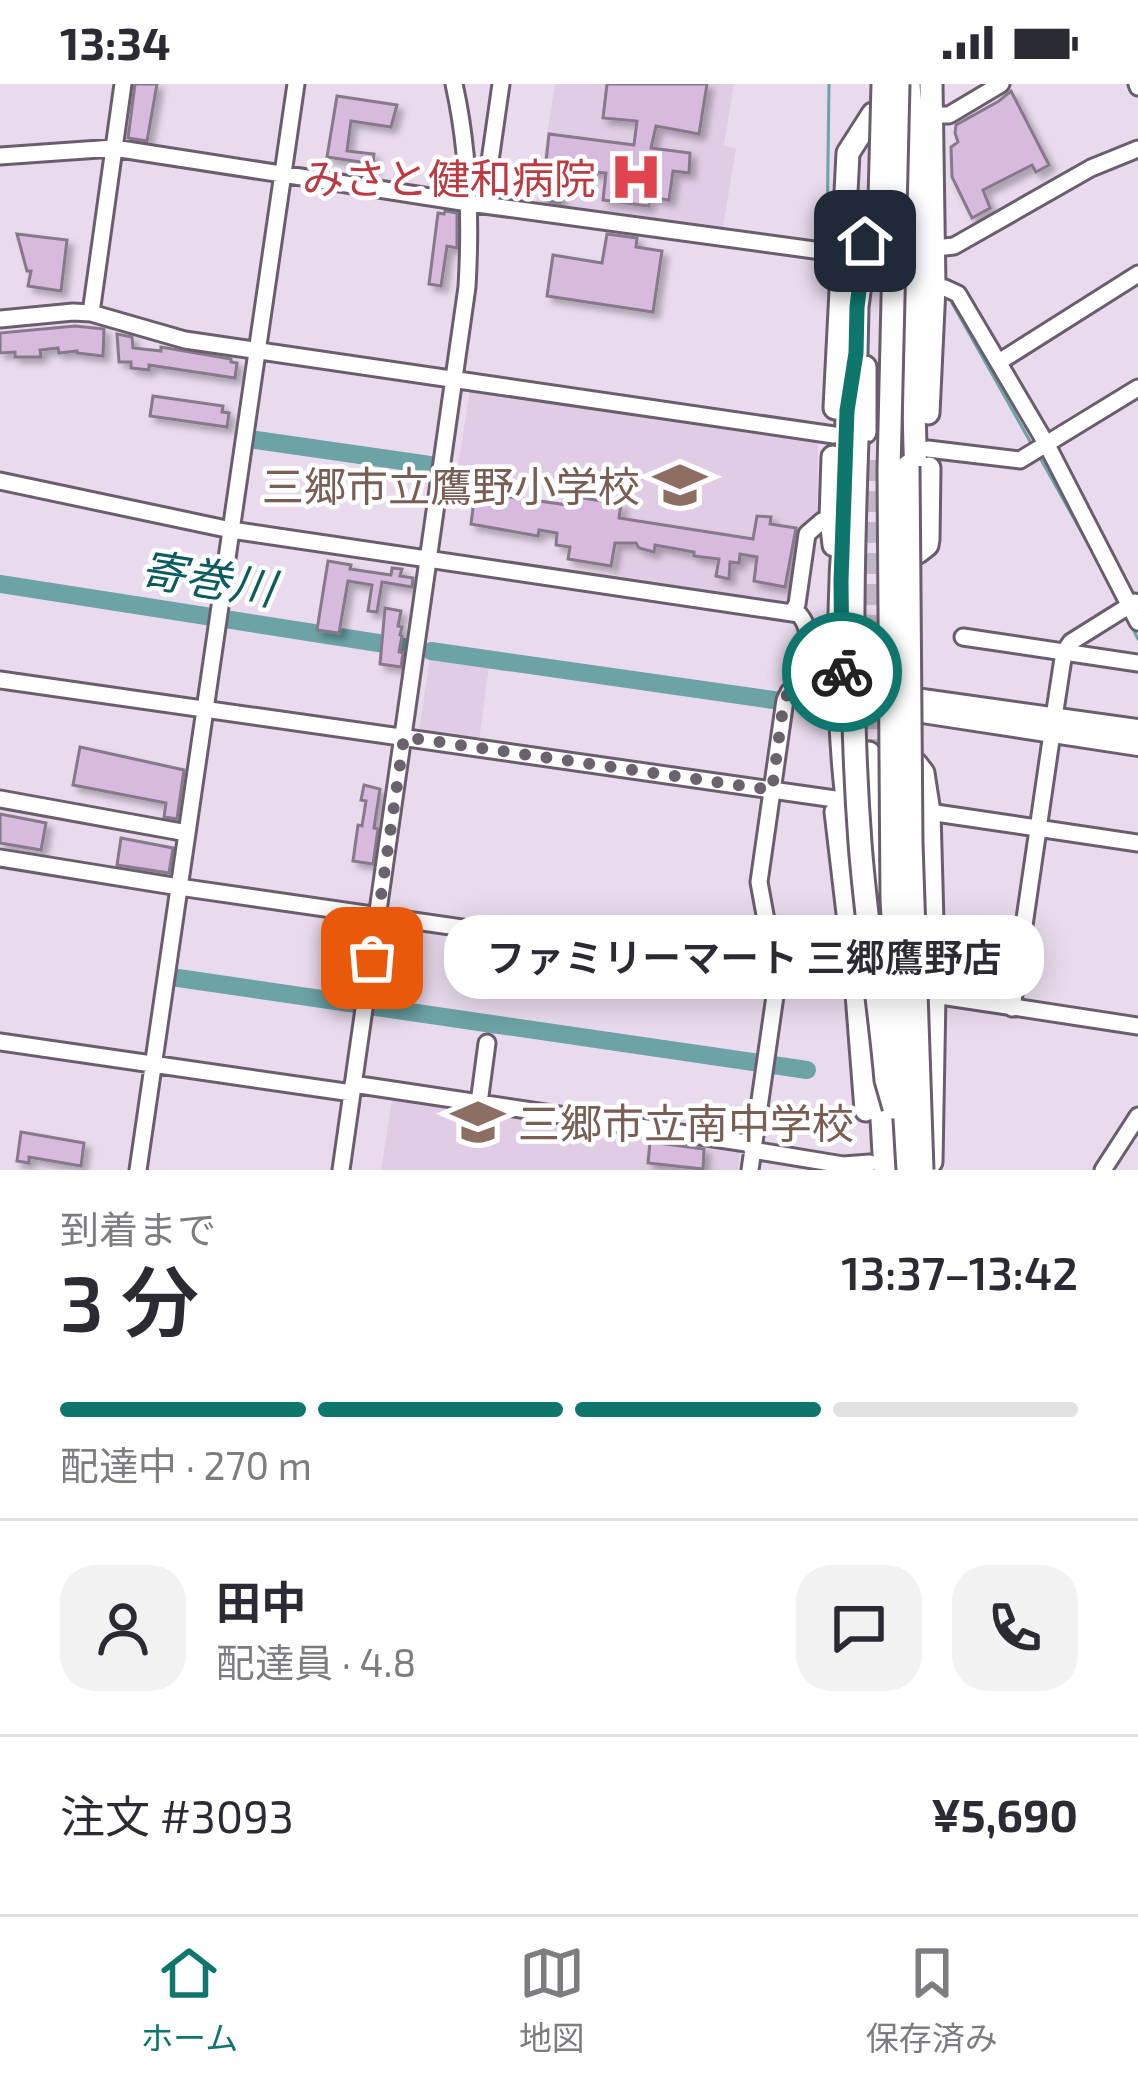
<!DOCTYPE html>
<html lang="ja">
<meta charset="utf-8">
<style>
:root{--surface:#fff;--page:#f2f2f3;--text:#2b2b33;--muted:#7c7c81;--line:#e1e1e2;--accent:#0f766e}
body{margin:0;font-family:"Exo 2","Noto Sans JP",sans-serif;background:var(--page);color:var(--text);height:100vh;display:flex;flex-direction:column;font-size:45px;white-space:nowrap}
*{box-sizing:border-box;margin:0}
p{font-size:39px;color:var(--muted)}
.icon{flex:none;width:66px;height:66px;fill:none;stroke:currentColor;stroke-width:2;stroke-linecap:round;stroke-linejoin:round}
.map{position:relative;height:1086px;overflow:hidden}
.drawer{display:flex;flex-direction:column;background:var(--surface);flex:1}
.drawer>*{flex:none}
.pin{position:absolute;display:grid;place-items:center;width:102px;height:102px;color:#fff;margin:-51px;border-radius:24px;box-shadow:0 6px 18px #0006}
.courier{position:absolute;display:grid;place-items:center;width:120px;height:120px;margin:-60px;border:9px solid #0f766e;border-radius:50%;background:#fff;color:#222;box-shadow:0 3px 15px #0007}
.bubble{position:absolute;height:84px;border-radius:36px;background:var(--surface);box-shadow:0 6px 30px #0003;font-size:39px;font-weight:600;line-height:84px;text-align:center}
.overview em{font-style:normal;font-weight:600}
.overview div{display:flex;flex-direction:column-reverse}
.overview{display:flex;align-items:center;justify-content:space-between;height:204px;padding:0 60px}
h1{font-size:78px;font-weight:600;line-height:90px}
.bar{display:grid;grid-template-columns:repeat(4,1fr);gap:18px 12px;align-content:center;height:144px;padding:0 60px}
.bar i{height:15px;border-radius:9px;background:var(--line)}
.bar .active{background:var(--accent)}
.bar p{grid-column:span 4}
.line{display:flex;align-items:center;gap:30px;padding:0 60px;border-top:3px solid var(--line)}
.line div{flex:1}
.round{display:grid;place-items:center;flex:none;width:126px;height:126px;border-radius:36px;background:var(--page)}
.status{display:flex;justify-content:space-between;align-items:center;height:84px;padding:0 60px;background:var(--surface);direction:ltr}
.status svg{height:33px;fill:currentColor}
.tabs{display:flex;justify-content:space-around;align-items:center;height:168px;border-top:3px solid var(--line);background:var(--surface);font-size:33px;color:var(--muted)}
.tabs a{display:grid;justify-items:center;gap:6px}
.tabs .active{color:var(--accent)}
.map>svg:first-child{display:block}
.built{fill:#e0cde5}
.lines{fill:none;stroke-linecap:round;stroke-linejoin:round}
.stream{stroke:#6ca3a6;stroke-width:3}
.river{stroke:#6ca3a6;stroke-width:18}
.building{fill:#d7bade;stroke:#86798a;stroke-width:3;filter:url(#shadow)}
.highway-tunnel{stroke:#c2b6c6;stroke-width:21;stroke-dasharray:21 10;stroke-linecap:butt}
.minor-casing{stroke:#6a5e6d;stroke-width:21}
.major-casing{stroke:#6a5e6d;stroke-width:24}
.highway-casing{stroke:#6a5e6d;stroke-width:27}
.minor{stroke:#fff;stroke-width:15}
.major{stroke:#fff;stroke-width:18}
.highway{stroke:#fff;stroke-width:21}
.highway-bridge-casing{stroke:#6a5e6d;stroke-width:27;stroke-linecap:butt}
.highway-bridge{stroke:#fff;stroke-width:21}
.done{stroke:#6a626d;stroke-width:12;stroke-dasharray:0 21.6}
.route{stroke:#0f766e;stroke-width:15}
.labels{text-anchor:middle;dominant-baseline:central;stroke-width:9;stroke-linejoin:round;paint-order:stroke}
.health-label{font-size:42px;fill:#be3a42;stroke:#fff;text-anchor:end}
.education-label{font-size:42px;fill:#785e54;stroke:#fff;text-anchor:end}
.water-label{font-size:45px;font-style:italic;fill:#0a5c5f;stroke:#fff}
</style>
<div class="status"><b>13:34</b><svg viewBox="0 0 49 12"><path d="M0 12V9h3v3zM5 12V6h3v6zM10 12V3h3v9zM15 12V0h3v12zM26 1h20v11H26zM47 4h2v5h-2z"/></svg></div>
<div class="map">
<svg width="1138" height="1086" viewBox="0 0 1138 1086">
<defs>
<filter id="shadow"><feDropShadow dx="5.5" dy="5.5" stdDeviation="3" flood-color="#0004"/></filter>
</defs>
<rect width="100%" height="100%" fill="#e9dbed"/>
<path class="built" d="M 555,0 L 734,0 L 724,61 L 736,65 L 722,149 L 536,122 Z
M 470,305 L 628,330 L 818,354 L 817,434 L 791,520 L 614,491 L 627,414 L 457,389 Z
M 430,573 L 489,582 L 479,658 L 419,648 Z
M 393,1010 L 740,1067 L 738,1086 L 381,1086 Z"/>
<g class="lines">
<path class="stream" d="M 827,155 L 829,0
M 952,219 L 1031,359
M 1039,372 L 1105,490
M 1131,541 L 1138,555"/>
<path class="river" d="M 256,356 L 430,381
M 0,500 L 404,563
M 431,567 L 780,617
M 178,894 L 807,986"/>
</g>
<path class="building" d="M 135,0 L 157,0 L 147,57 L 128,54 Z
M 607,0 L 707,0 L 699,50 L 656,42 L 651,64 L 690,69 L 689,89 L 673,87 L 669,116 L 650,113 L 649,122 L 603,116 L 606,89 L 564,85 L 560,119 L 542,116 L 549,50 L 634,61 L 637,37 L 603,34 Z
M 1011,7 L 1049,81 L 1036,88 L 1032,81 L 983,106 L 990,124 L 972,134 L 952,93 L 951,63 L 958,58 L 955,49 L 956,41 L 999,17 Z
M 337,12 L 397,21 L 391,43 L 351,37 L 347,67 L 374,70 L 372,90 L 359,88 L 361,78 L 327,73 Z
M 445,127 L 457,129 L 457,164 L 447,162 L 441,202 L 429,200 L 438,129 L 444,130 Z
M 17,150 L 67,156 L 61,207 L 28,202 L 31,187 L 27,187 Z
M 607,150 L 637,154 L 636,163 L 662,167 L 653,228 L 547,212 L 553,171 L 602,179 Z
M 75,242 L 104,245 L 103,272 L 77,269 L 77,267 L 59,269 L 58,264 L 40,266 L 41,273 L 15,273 L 15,268 L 0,269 L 0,249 Z
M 117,250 L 132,253 L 133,264 L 161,267 L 161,263 L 231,275 L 231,278 L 237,279 L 235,294 L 149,281 L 149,286 L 131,284 L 131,278 L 119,278 Z
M 153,312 L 223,322 L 222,328 L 229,329 L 227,343 L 150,332 Z
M 475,408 L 575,422 L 577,413 L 621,420 L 619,434 L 753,455 L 757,432 L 771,433 L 770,440 L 796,444 L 785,503 L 754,497 L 757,473 L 740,470 L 739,479 L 730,478 L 729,495 L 716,492 L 719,475 L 694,472 L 694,468 L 655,461 L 654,468 L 639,464 L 636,459 L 615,459 L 611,482 L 568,475 L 570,463 L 556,461 L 557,449 L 539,446 L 538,452 L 471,440 Z
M 328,477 L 351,481 L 350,485 L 391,491 L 392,484 L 402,485 L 400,492 L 413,494 L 412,503 L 382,498 L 377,528 L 368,527 L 372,501 L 348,497 L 339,549 L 317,546 Z
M 385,524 L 401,527 L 398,542 L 402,543 L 400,551 L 402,552 L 399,568 L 403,569 L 401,583 L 380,580 Z
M 80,663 L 184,686 L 177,735 L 164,733 L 166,719 L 73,701 Z
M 364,701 L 380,705 L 374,744 L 378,745 L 373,780 L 353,777 L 358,741 L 362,742 L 366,717 L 361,716 Z
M 0,730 L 46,739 L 41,766 L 0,759 Z
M 121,754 L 173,764 L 169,789 L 117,781 Z
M 21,1048 L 84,1059 L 81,1082 L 29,1073 L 29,1079 L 17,1077 Z
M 650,1058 L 704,1065 L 703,1085 L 648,1079 Z"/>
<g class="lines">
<path class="highway-tunnel" d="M 866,376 L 869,669"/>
<g class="minor-casing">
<path id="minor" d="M 1137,0 L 1138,3
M 932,31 L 949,31 L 1001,0
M 0,72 L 114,64 L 462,118 L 814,166 L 845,167
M 484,119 L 501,0
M 935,164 L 954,162 L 1091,84 L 1138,65
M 934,203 L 945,204 L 958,210 L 1047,361 L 1138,538
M 91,229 L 123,0
M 0,235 L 73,228 L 91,229 L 185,256 L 834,351
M 999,278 L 1138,190
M 928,365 L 1020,376 L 1138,304
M 0,397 L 231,446 L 799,530 C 818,554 800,567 804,593 L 820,603 L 842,607
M 792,529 L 797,520 L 807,450 L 822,437 L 831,434
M 963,553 L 1138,579
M 804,593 L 789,608 L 785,616 L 759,798 L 776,891 L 831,899 L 856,897
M 0,596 L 835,715
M 1054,633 L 1064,568 L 1071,558 L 1135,518
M 0,715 L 187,749
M 929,728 L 1138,759
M 0,774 L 179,803 L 775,889
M 934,911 L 1138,942
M 1012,924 L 1052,649
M 0,958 L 352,1009
M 353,1000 L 753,1060
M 479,1019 L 487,959
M 752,1066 L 843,1081 L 870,1079
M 138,1086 L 296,0
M 341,1086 L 467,203 C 471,134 469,67 454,0
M 750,1086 L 778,891
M 1103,1086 L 1138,1032"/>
</g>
<g class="major-casing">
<path id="major" d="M 842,607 L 916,628 L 1138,662
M 901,612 L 1138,645"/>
</g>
<g class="highway-casing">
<path id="highway" d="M 909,0 L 917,111 L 914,325 L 916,401
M 865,283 L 865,348
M 835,324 L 848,69 L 873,30
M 928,329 L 934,203 L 931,0
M 833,373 L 831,434 L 834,461
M 846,391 L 847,327 L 856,269 L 857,223 L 869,132
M 845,440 C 844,459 841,478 841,497 C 838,575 839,668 851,744
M 918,468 L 927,461 L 928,455 L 929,384
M 869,669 L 875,822
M 916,680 L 923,689 L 929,728 L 934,911 L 931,1078
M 836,728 L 856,897 L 866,1026
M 879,985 L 885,1086"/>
</g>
<use href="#minor" class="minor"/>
<use href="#major" class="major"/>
<use href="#highway" class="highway"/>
<g class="highway-bridge-casing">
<path id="highway-bridge" d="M 898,0 L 889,386 L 892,816 L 908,1086
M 879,154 L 883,0
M 857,356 C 852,490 850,625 860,759 C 866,838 879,917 886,996 L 894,1024
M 908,382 L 911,759 L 922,1086"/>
</g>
<use href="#highway-bridge" class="highway-bridge"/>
</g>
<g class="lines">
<path class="done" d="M 372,874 L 404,653 L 772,706 L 784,616 L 789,608 L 804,593 L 820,604 L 842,607 L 842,588"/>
<path class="route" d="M 842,588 L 841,497 L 847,327 L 856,269 L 857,223 L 865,157"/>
</g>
<defs>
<g id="hospital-bare" transform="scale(4.14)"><path d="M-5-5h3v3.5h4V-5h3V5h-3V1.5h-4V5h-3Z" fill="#e0444e" stroke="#fff" stroke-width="2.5" paint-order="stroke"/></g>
<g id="school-bare" transform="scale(4.14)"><path d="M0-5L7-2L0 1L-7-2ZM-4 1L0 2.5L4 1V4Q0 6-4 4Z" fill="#8d6e63" stroke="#fff" stroke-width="2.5" paint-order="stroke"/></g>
</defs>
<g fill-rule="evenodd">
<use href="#hospital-bare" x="636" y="93"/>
<use href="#school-bare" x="680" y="401"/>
<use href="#school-bare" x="478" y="1038"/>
</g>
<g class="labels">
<g class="health-label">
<text x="596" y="93">みさと健和病院</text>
</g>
<g class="education-label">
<text x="640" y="401">三郷市立鷹野小学校</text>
<text x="518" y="1038" text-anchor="start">三郷市立南中学校</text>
</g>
<g class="water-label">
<text transform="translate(208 493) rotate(9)">寄巻川</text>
</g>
</g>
</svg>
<div class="pin" style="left:372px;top:874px;background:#ea580c"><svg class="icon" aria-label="bag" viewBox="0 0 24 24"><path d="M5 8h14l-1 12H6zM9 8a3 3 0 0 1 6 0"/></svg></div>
<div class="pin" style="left:865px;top:157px;background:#1f2937"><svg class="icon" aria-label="home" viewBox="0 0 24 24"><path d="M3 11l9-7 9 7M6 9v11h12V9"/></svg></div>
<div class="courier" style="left:842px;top:588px"><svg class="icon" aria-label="bike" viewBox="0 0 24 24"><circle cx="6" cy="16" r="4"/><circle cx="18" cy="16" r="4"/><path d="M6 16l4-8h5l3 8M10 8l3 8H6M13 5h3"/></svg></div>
<div class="bubble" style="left:444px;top:831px;width:600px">ファミリーマート 三郷鷹野店</div>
</div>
<section class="drawer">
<div class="overview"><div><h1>3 分</h1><p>到着まで</p></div><em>13:37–13:42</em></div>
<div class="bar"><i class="active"></i><i class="active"></i><i class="active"></i><i></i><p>配達中 · 270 m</p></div>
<div class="line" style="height:216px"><a class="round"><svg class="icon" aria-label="person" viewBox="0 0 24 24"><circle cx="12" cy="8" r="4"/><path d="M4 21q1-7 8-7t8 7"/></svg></a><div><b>田中</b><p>配達員 · 4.8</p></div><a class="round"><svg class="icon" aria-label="chat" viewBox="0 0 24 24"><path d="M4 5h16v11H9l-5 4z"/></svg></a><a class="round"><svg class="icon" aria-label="phone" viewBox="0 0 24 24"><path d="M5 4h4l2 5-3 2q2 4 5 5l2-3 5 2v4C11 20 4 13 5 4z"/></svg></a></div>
<div class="line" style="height:156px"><div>注文 #3093</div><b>¥5,690</b></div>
</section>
<nav class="tabs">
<a class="active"><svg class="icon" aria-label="home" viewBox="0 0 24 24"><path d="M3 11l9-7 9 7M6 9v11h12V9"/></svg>ホーム</a>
<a><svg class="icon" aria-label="map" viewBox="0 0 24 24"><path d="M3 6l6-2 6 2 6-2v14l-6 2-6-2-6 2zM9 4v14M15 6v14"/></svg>地図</a>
<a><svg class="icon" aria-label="saved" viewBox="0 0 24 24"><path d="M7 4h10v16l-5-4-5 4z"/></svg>保存済み</a>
</nav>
